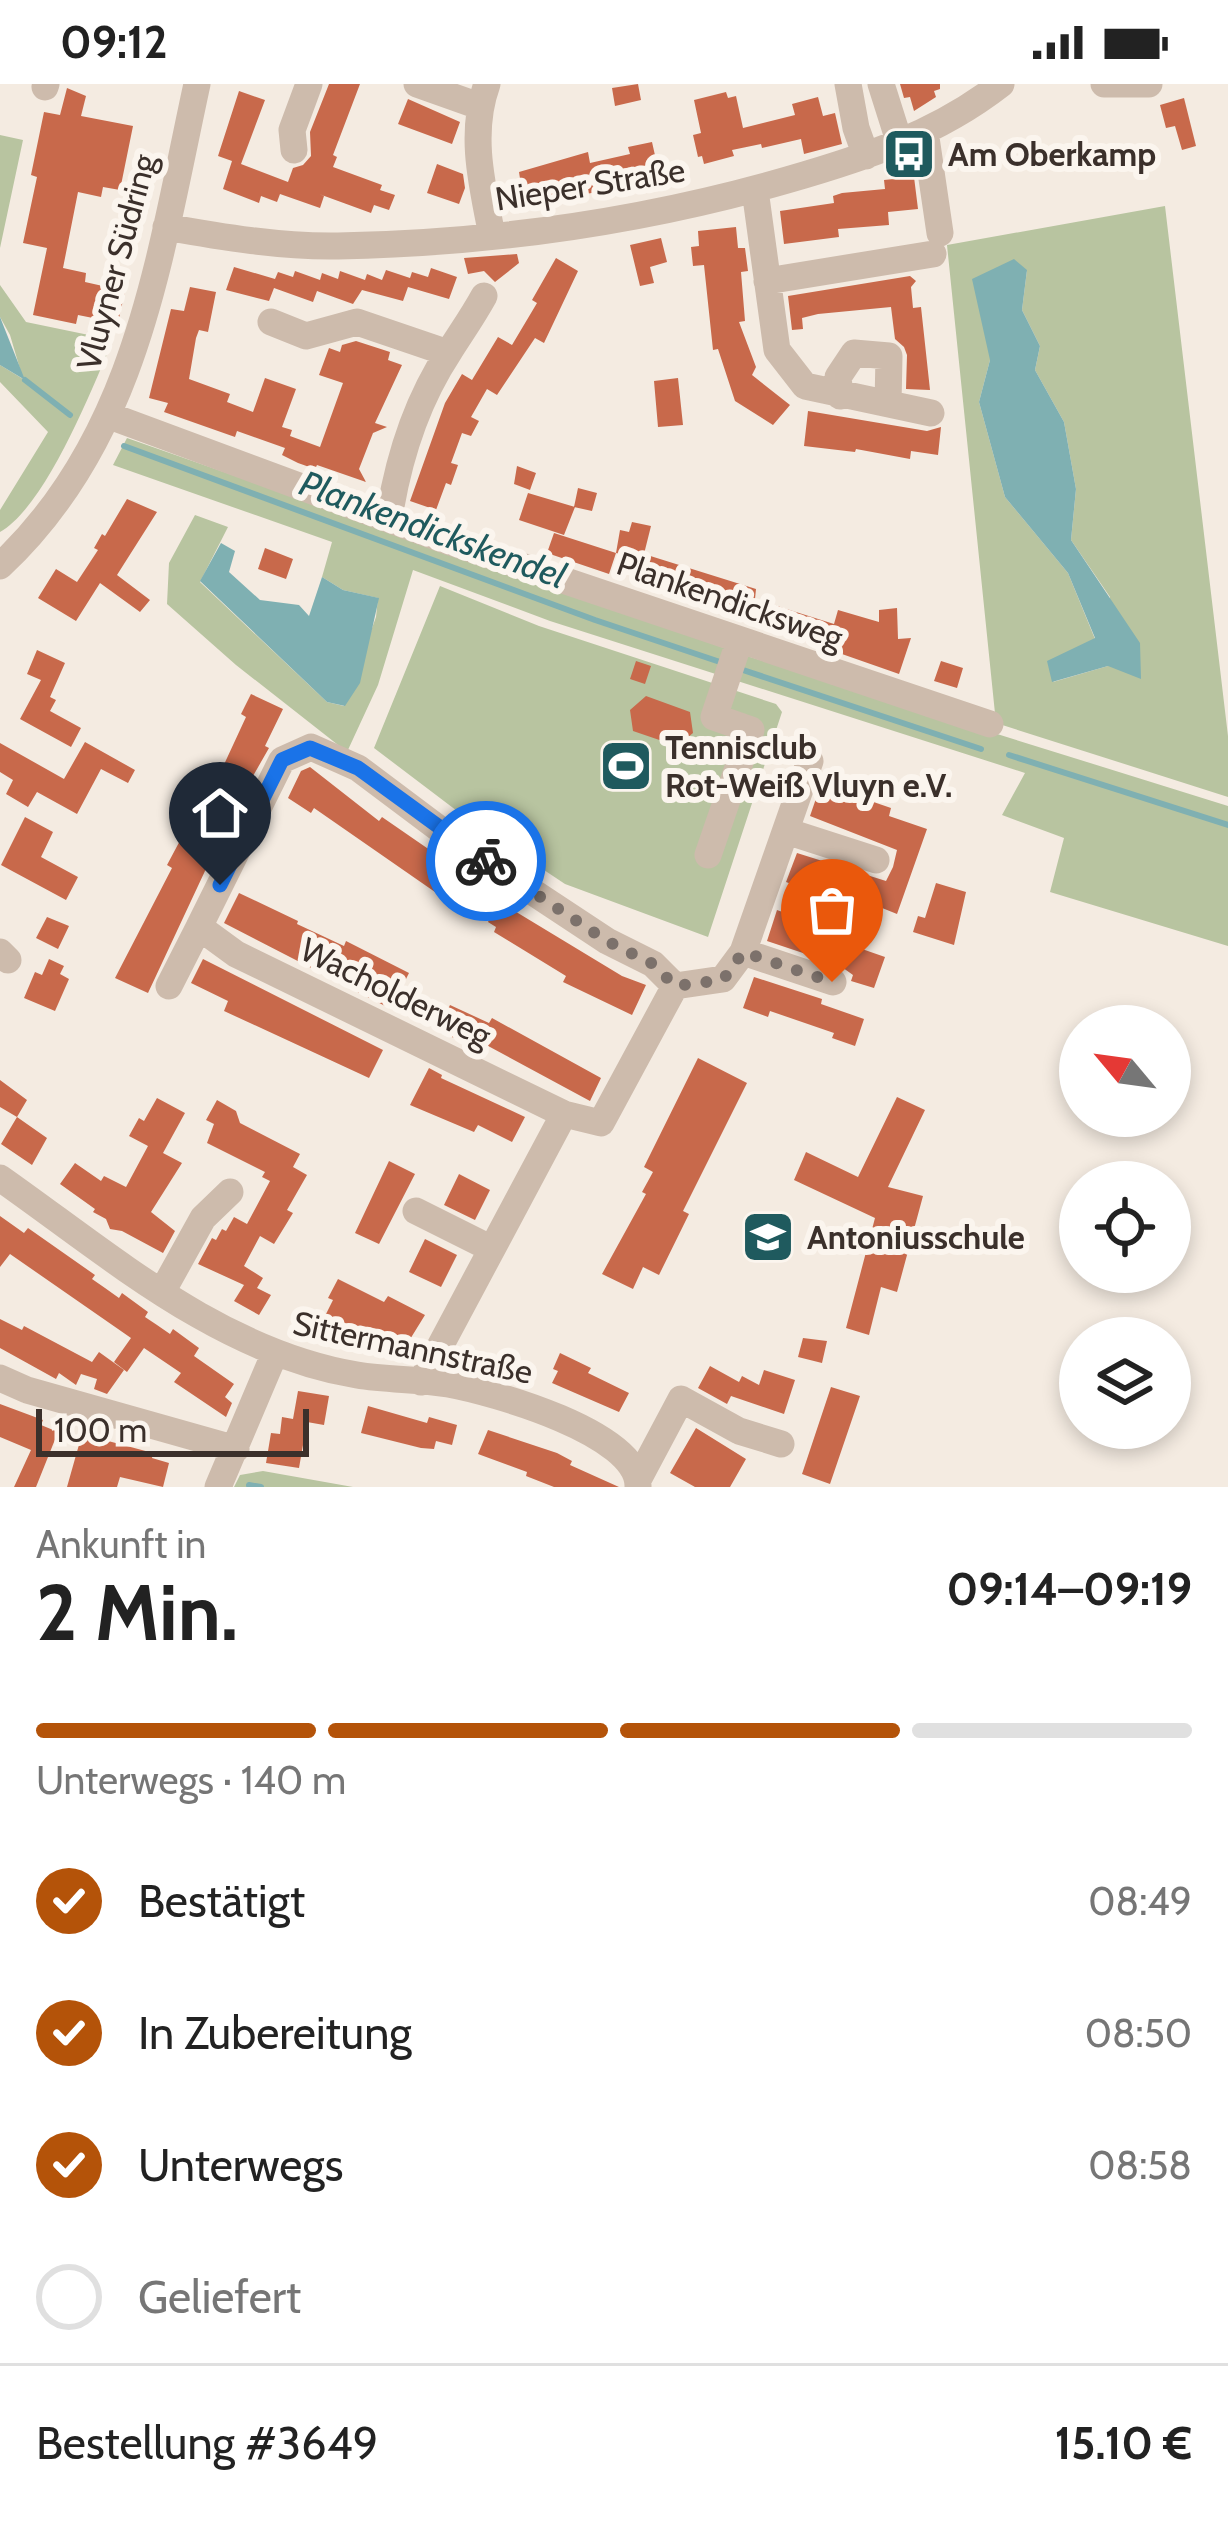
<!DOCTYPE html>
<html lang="de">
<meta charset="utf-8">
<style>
:root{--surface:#fff;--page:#f6f6f6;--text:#222;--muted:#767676;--line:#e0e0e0;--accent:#b45309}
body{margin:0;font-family:Cabin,sans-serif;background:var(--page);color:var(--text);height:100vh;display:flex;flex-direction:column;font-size:45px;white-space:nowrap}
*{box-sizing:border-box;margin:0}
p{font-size:39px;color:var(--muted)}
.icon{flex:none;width:66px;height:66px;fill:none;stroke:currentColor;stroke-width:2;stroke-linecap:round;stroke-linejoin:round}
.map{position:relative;height:1403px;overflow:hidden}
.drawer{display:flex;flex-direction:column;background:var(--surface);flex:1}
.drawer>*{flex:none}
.needle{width:78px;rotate:299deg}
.tools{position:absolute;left:1059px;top:921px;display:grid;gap:24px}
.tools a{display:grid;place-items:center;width:132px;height:132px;border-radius:50%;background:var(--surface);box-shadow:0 6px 18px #0003;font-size:60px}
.scale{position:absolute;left:36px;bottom:30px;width:273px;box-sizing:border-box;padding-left:12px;border:6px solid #3b302b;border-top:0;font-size:33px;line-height:42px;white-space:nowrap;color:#3b302b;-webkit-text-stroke:9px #fbf5ee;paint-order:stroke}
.pin{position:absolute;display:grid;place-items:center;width:102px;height:102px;color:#fff;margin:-123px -51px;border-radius:50% 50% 50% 0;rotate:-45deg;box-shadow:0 0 12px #0007}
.pin .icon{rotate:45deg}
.courier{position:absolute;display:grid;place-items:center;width:120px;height:120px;margin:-60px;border:9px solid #1a73e8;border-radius:50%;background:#fff;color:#222;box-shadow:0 3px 15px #0007}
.summary em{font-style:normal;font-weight:800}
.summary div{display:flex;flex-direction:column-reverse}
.summary{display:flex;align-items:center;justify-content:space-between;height:204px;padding:0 36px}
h1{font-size:78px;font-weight:800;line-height:90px}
.bar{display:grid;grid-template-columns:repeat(4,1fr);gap:18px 12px;align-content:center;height:144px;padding:0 36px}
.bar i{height:15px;border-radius:9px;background:var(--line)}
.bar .current{background:var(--accent)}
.bar p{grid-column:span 4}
.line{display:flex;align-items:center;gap:30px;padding:0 36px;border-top:3px solid var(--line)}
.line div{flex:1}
ol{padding:0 36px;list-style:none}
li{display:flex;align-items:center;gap:36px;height:132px}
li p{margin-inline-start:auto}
li .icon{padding:12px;border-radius:50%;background:var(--accent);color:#fff;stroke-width:4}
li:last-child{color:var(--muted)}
li i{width:66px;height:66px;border:6px solid var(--line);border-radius:50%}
.status{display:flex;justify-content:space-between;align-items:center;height:84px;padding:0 60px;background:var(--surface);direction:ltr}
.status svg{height:33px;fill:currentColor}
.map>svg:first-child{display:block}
.green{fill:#b8c4a0;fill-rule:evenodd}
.water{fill:#7fb0b2}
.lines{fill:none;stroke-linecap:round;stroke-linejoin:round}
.stream{stroke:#7fb0b2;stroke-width:6}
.building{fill:#c8694b}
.minor{stroke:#cdbbac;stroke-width:27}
.done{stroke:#7c716b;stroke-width:12;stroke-dasharray:0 21.6}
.route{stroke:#1a73e8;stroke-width:15}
.labels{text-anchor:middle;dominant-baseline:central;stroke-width:12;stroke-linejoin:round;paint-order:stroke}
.poi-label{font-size:33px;font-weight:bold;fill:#3b302b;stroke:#fbf5ee;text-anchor:start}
.street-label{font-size:33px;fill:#3b302b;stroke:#fbf5ee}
.water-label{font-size:36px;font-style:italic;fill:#1f5a5e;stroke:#fbf5ee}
</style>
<div class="status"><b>09:12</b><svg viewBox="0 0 49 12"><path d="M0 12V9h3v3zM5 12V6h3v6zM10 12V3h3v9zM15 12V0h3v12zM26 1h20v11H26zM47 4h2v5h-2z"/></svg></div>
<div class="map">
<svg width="1228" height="1403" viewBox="0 0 1228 1403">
<rect width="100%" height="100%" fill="#f4ebe1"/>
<path class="green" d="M 0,51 L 23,56 L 0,164 Z
M 1165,122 L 1228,652 L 1228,713 L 996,639 L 947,161 ZM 1027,186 L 1022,226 L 1040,262 L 1035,286 L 1064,338 L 1076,405 L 1071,456 L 1110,513 L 1108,582 L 1053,598 L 1095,555 L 1068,489 L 1005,413 L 979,318 L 990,276 Z
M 0,201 L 26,238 L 113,256 C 92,305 46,422 0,448 L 0,426 L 48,348 L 0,298 L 0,281 L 23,295 L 10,251 L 0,233 Z
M 127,354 L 747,572 L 1228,722 L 1228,862 L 1050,808 L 1064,754 L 1002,731 L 1025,689 L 550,537 L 413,486 L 378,601 L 347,668 L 236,581 L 167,520 L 169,479 L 195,431 L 228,443 L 200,498 L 327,618 L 344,622 L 376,533 L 378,514 L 343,506 L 322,493 L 332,458 L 113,381 Z
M 440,502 L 539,542 L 776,620 L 782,628 L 708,853 L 565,800 L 469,736 L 374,664 Z
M 263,1387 L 353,1403 L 234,1403 L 240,1391 Z"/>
<path class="water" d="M 1014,175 L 1027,186 L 1022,226 L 1040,262 L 1035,286 L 1064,338 L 1076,405 L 1071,456 L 1140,559 L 1141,595 L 1108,582 L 1052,598 L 1047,577 L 1095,554 L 1068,489 L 1005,413 L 979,318 L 990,276 L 972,195 Z
M 0,233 L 25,296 L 0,281 Z
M 221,459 L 235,467 L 229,488 L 260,516 L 299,521 L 309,532 L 322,493 L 343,506 L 379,514 L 360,599 L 345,622 L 327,618 L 200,497 Z"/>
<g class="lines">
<path class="stream" d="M 25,296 L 70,331
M 124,362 L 595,536 L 723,579
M 740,585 L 981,665
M 1009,671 L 1228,741
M 249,1401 L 261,1403"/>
</g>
<path class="building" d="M 329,0 L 360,0 L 333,71 L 337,73 L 333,83 L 382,101 L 380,106 L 395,111 L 389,126 L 374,121 L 371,129 L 319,110 L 324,112 L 320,124 L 280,110 L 277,118 L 261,112 L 259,119 L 223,105 L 232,77 L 218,72 L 239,7 L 265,16 L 241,80 L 288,98 L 293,84 L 303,81 L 311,72 L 310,48 Z
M 638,0 L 641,16 L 615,22 L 612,4 Z
M 900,0 L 940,0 L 940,5 L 934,7 L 936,13 L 914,27 L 910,13 L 904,14 Z
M 67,4 L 86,12 L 81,32 L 133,42 L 120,106 L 103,103 L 101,113 L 78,108 L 63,184 L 86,189 L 85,198 L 125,207 L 118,239 L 78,231 L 76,240 L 33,231 L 47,164 L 23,159 L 37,93 L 31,91 L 44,28 L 60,31 Z
M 726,8 L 728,14 L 736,12 L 743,44 L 795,31 L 792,20 L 818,13 L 823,32 L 835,29 L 842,60 L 804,70 L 801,55 L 762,64 L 761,60 L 732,66 L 734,72 L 704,80 L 702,72 L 698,73 L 693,51 L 701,49 L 694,16 Z
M 1184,14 L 1196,62 L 1182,66 L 1175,42 L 1166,44 L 1160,21 Z
M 408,15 L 460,38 L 452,60 L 398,40 Z
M 652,58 L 661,98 L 579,111 L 578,106 L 509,120 L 506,104 L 521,101 L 519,88 L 588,68 L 590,79 L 630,70 L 628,63 Z
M 437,80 L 463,90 L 465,104 L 459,120 L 427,109 Z
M 914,93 L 918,125 L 888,128 L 889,141 L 838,145 L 839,153 L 784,160 L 780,127 L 834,119 L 833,112 L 842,109 L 885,105 L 884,96 Z
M 116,136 L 132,140 L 123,172 L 106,168 Z
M 736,143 L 738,164 L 745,164 L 748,187 L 741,188 L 745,237 L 739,238 L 756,283 L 752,291 L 790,321 L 773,341 L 735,317 L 718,265 L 713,266 L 704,181 L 693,182 L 691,163 L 699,162 L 698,147 Z
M 661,154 L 667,178 L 650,183 L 654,199 L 640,202 L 630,161 Z
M 517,170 L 519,179 L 495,198 L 484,187 L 468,190 L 464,174 Z
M 556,174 L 578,187 L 544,259 L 535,254 L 497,311 L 487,305 L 471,333 L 479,337 L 471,352 L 462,349 L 451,379 L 458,381 L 451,401 L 446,399 L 436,426 L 410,417 L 445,319 L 462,290 L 472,296 L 498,253 L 512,261 L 537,219 L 532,216 Z
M 234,183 L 275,195 L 278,188 L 293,193 L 295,187 L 320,196 L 322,189 L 338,195 L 340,187 L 365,196 L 367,190 L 382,196 L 386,186 L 410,194 L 412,188 L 428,193 L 431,184 L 457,193 L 449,215 L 408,203 L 403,217 L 362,206 L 353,220 L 317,207 L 313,218 L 274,204 L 269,217 L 226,206 Z
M 910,192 L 916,197 L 911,203 L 913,224 L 921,223 L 930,306 L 906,305 L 907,271 L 904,263 L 895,255 L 891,223 L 818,230 L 802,234 L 803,245 L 792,246 L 788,212 Z
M 190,203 L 216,208 L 208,248 L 199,246 L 196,254 L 189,295 L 230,310 L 227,318 L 253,328 L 265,294 L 296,305 L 282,343 L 292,346 L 290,352 L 320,363 L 343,299 L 319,291 L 329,264 L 340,268 L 342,261 L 356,257 L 390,268 L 388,276 L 402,281 L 375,339 L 387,343 L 373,349 L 359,385 L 366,398 L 317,381 L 315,385 L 298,379 L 282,371 L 285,364 L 237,347 L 235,353 L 164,328 L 168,319 L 149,314 L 171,225 L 184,227 Z
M 678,294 L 683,341 L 658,343 L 654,297 Z
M 808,327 L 927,347 L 941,343 L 938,371 L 911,367 L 910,375 L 856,365 L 855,368 L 804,362 Z
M 517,382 L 536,389 L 530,406 L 514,400 Z
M 578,404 L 597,409 L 592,427 L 574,423 Z
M 528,409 L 575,423 L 564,451 L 519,436 Z
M 127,415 L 157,428 L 117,491 L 150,516 L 140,528 L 100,499 L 76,537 L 38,514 L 56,485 L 77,498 L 98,466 L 94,464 L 102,450 L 105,452 Z
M 632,438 L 651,442 L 644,470 L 756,505 L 755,515 L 834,540 L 838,526 L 879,538 L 879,526 L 897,524 L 898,555 L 911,554 L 899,590 L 639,499 L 642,476 L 616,469 L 609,490 L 547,469 L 554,449 L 616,469 L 620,446 L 629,448 Z
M 265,464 L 293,475 L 286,495 L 258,485 Z
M 37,566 L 65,579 L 50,613 L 56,616 L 50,627 L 81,644 L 71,663 L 20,635 L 41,596 L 27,590 Z
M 636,577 L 651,582 L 645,600 L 630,595 Z
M 941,577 L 963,584 L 957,604 L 934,597 Z
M 251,610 L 283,625 L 265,662 L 269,664 L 233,727 L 148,909 L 115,894 L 172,784 L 167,781 L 207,706 L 204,704 L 214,684 L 221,687 L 246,633 L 241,630 Z
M 646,612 L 690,628 L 693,649 L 677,662 L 633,647 L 630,626 Z
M 85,658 L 135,686 L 128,699 L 101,685 L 77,730 L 37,708 L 28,723 L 6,710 L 13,696 L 0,688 L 0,659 L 64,695 Z
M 310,683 L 379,737 L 382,733 L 453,782 L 435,808 L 314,724 L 311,729 L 288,714 L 301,687 Z
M 821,700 L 891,724 L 889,732 L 927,745 L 897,830 L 815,797 L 811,807 L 786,798 L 797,769 L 886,797 L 893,783 L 897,766 L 810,732 Z
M 25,733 L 53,748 L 41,773 L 78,793 L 66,816 L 1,781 Z
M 936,799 L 966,808 L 954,861 L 913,848 L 918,832 L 925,834 Z
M 239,809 L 298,837 L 297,840 L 344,862 L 346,857 L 409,889 L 391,925 L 224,839 Z
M 498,817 L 622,892 L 646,901 L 632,931 L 563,898 L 566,892 L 494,848 L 496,843 L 488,838 Z
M 777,826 L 802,835 L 798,848 L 860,869 L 862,865 L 885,873 L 874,904 L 851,897 L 853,891 L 839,881 L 767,857 Z
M 47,833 L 69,842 L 58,865 L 36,854 Z
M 49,875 L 64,882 L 60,890 L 69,895 L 55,927 L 24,914 L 35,888 L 42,891 Z
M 203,875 L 383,966 L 369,994 L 224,927 L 228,917 L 191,899 Z
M 754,893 L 822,915 L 821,920 L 864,935 L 855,962 L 832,954 L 834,949 L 770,927 L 768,933 L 743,924 Z
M 450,921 L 489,939 L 492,934 L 601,994 L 590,1017 L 464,949 L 460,957 L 438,946 Z
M 698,974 L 747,999 L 683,1127 L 689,1130 L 659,1191 L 643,1183 L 633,1205 L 602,1190 L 646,1110 L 642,1108 L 653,1088 L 644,1083 Z
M 429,984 L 442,991 L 441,994 L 525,1033 L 512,1058 L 478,1041 L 474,1048 L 410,1021 Z
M 0,996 L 27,1016 L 17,1033 L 0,1023 Z
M 897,1013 L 925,1026 L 888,1103 L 923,1112 L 897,1208 L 881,1203 L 869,1251 L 846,1244 L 875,1134 L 794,1096 L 806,1068 L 858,1093 Z
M 157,1014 L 185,1029 L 163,1069 L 182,1079 L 151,1128 L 175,1147 L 163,1169 L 122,1147 L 110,1145 L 106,1135 L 93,1128 L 95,1125 L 60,1100 L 75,1079 L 101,1097 L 104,1092 L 126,1103 L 148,1062 L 129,1052 L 139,1034 L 144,1037 Z
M 217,1016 L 236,1027 L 240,1039 L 300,1070 L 293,1083 L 307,1091 L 287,1126 L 293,1129 L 274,1160 L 260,1152 L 244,1182 L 263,1194 L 257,1204 L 271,1211 L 259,1231 L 234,1217 L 244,1201 L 198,1180 L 212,1154 L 216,1156 L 222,1145 L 226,1147 L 234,1133 L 247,1140 L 270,1097 L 262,1093 L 265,1088 L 207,1059 L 214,1040 L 206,1036 Z
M 17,1033 L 47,1054 L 32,1081 L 1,1060 Z
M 389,1077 L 415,1090 L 379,1160 L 355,1149 Z
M 459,1090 L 490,1106 L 475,1136 L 444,1121 Z
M 0,1132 L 24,1149 L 28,1144 L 95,1191 L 92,1195 L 105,1204 L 119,1214 L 122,1209 L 148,1228 L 145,1233 L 157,1241 L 170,1250 L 173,1245 L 199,1264 L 194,1272 L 234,1300 L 225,1313 L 232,1319 L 226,1333 L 174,1298 L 181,1289 L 144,1264 L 127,1288 L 114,1278 L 131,1254 L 10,1170 L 0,1183 Z
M 425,1155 L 457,1171 L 441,1203 L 409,1188 Z
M 338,1195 L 384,1218 L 388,1212 L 425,1231 L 404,1265 L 366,1246 L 363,1253 L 324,1234 L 333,1216 L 328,1214 Z
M 0,1235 L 22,1246 L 24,1242 L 92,1278 L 99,1268 L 124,1286 L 107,1310 L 94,1305 L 97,1295 L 81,1290 L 76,1301 L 59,1289 L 56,1295 L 0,1264 Z
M 803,1254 L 827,1257 L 822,1279 L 798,1273 Z
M 560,1269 L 591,1284 L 588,1289 L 629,1309 L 619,1328 L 552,1299 L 558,1287 L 553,1285 Z
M 710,1282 L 739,1298 L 742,1292 L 759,1301 L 764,1286 L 795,1296 L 784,1330 L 731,1312 L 727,1320 L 698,1304 Z
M 831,1303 L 860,1312 L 830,1400 L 802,1390 Z
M 298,1307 L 329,1312 L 324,1341 L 307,1338 L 299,1384 L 266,1379 L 271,1349 L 280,1350 L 282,1333 L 293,1335 Z
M 0,1320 L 43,1336 L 41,1341 L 58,1348 L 36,1403 L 14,1403 L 31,1366 L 0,1353 Z
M 368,1322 L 427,1339 L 429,1333 L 457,1341 L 452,1361 L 436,1357 L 434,1365 L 421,1364 L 361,1349 Z
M 696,1344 L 746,1375 L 730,1403 L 695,1403 L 670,1389 Z
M 488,1346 L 557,1369 L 572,1377 L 570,1381 L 619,1403 L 554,1403 L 526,1392 L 527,1388 L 478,1370 Z
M 82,1350 L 153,1369 L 152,1374 L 169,1379 L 163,1403 L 120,1393 L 117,1403 L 67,1403 Z"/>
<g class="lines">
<path class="minor" d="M 417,0 L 479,22
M 487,0 C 469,49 482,101 492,151
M 848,0 L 856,44 L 866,72
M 881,0 L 900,60
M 1104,0 L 1149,0
M 45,3 L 46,0
M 925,47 L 940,149
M 294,66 L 292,46 L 309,0
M 755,106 L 777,266 L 805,302 L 931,329
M 166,143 C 221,153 282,163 338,162 C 489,159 641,138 787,96 C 864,74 937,50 1001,0
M 767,197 L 933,170
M 271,238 L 306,252 L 357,238 L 448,269
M 840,312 L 838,293 L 854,269 L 889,272 L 888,320
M 110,332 L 450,458 L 990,640
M 389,434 C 398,376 416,318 449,268 C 461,249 473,232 484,212
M 0,482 C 137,354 159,174 197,0
M 786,747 L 876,776
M 708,771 L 751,646 L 714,633 L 739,558
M 0,868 L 8,876
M 743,868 L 833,898
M 169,902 L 199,843
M 675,902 L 723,895 L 743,868 L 810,677
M 564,1030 L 236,870 L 199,843 L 282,676 L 311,663 L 358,684 L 454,756 L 607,857 L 653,880 L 675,902
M 0,1094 C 111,1172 220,1268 357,1291 C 387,1296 418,1295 448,1300 C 492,1308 640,1349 638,1403
M 416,1127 L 492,1165
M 162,1208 L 203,1134 L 230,1108
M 0,1294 L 27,1306 L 236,1365
M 421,1298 L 564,1030 L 601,1039 L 675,902
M 639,1394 L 681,1315 L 739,1347 L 781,1360
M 218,1403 L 274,1271"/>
</g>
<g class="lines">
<path class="done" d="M 486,777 L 607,857 L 653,880 L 675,902 L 723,896 L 743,868 L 832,898"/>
<path class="route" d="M 220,801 L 282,676 L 310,664 L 358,684 L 486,777"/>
</g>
<defs>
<g id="bus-square" transform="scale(2.7)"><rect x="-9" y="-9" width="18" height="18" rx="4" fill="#1f5a5e" stroke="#fbf5ee"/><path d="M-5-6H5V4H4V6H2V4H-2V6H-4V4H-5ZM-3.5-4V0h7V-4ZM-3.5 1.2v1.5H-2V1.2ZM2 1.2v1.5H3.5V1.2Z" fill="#fff"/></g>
<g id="stadium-square" transform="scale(2.7)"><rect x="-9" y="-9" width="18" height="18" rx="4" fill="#1f5a5e" stroke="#fbf5ee"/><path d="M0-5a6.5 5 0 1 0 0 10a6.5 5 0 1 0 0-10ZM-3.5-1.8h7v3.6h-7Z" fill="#fff"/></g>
<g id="school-square" transform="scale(2.7)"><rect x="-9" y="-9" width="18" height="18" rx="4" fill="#1f5a5e" stroke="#fbf5ee"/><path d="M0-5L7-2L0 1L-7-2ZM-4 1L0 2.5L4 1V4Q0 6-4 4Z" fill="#fff"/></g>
</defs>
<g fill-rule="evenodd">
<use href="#bus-square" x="909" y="70"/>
<use href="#stadium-square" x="626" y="682"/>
<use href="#school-square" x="768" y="1153"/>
</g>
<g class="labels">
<g class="poi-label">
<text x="948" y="70">Am Oberkamp</text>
<text x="665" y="663">Tennisclub<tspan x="665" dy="38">Rot-Weiß Vluyn e.V.</tspan></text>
<text x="807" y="1153">Antoniusschule</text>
</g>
<g class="street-label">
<text transform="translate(590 100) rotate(-9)">Nieper Straße</text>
<text transform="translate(116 178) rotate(-75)">Vluyner Südring</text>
<text transform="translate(730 516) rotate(19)">Plankendicksweg</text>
<text transform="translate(396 908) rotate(26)">Wacholderweg</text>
<text transform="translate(413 1263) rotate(12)">Sittermannstraße</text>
</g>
<g class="water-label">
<text transform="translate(433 445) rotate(20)">Plankendickskendel</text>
</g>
</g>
</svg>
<div class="tools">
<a><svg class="needle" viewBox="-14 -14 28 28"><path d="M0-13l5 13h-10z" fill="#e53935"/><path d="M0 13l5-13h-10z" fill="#767676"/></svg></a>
<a><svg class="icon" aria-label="locate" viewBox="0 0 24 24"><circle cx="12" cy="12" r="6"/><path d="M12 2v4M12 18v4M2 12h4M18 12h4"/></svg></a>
<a><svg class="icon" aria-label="layers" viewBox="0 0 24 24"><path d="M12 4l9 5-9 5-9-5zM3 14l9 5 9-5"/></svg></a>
</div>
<div class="scale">100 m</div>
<div class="pin" style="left:832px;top:898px;background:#ea580c"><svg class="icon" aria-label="bag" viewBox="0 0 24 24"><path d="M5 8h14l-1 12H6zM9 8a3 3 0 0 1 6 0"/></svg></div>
<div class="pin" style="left:220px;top:801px;background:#1f2937"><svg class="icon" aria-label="home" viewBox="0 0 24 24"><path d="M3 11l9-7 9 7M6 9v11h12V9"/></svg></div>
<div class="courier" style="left:486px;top:777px"><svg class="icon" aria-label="bike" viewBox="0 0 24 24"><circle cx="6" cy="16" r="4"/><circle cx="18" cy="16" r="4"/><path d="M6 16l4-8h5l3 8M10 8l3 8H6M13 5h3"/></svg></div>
</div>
<section class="drawer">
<div class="summary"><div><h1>2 Min.</h1><p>Ankunft in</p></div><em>09:14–09:19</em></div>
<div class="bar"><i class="current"></i><i class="current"></i><i class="current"></i><i></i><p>Unterwegs · 140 m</p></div>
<ol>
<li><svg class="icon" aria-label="check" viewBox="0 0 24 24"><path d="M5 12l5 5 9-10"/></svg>Bestätigt<p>08:49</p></li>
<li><svg class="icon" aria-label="check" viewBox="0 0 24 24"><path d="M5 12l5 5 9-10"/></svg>In Zubereitung<p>08:50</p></li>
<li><svg class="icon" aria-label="check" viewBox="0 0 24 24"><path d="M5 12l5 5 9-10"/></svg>Unterwegs<p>08:58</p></li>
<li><i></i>Geliefert</li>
</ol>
<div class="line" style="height:156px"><div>Bestellung #3649</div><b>15.10 €</b></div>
</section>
